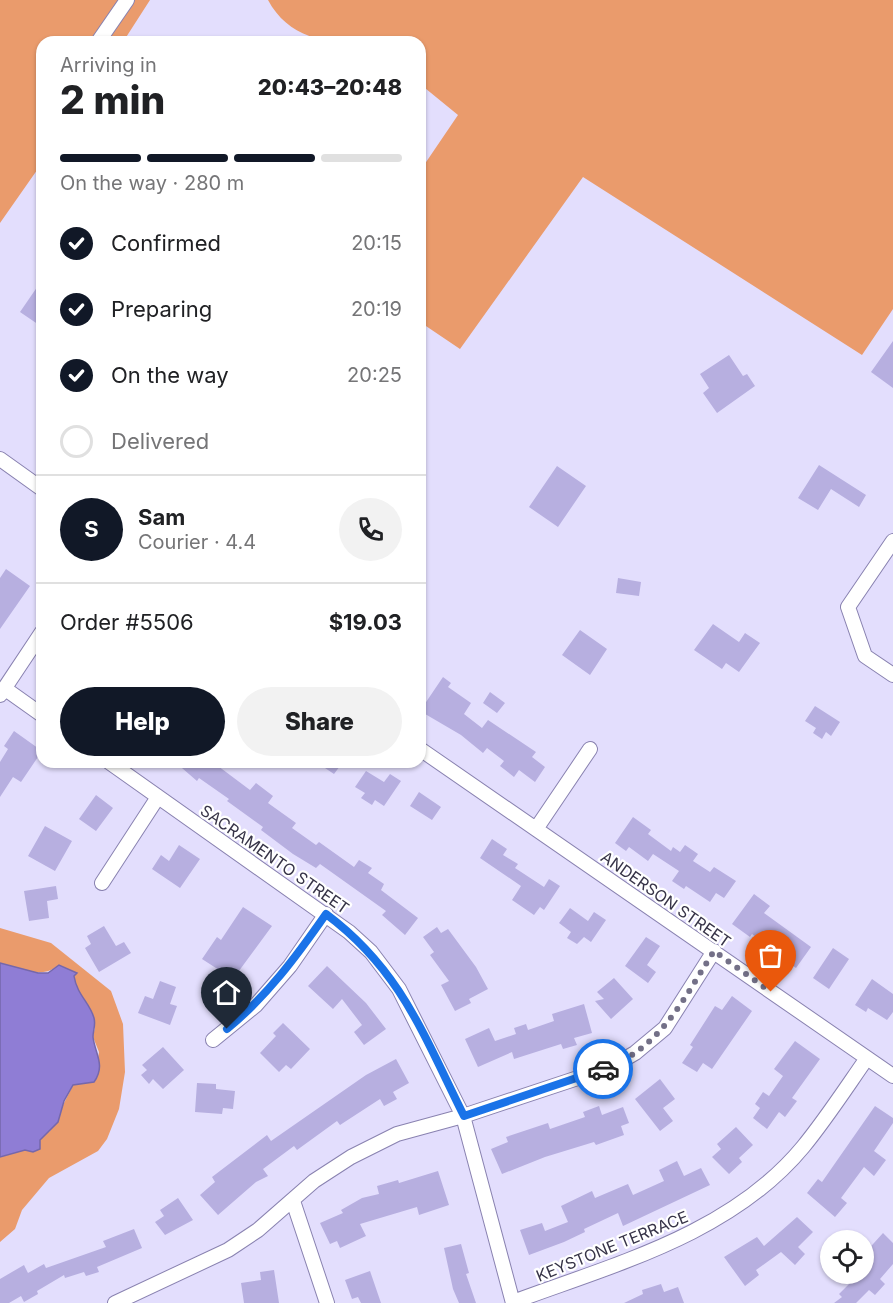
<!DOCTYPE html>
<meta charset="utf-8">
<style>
:root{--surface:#fff;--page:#f2f2f2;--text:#202124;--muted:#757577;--line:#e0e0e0;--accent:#111827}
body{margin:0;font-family:Inter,sans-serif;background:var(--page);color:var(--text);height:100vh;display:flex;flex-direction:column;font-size:22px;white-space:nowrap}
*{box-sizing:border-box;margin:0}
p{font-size:20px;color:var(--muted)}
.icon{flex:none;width:33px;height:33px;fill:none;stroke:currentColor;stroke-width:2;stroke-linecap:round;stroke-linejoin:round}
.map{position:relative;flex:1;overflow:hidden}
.details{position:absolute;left:36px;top:36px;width:390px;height:732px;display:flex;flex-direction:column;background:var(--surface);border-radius:18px;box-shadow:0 2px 4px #0004}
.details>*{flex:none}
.buttons{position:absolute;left:820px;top:1230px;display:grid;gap:12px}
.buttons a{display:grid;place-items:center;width:54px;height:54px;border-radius:50%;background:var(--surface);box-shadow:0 2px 4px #0004;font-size:30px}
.pin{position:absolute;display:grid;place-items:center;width:51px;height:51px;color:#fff;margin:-62px -26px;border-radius:50% 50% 50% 0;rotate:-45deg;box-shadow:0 0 6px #0007}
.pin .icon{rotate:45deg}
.courier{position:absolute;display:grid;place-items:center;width:60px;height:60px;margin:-30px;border:4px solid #1a73e8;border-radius:50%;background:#fff;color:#222;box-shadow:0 2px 8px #0007}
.overview em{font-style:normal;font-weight:800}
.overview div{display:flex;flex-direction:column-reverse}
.overview{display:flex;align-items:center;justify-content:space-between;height:102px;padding:0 24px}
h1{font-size:39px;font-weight:800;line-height:45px}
.bar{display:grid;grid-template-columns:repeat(4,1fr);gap:9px 6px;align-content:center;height:72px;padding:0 24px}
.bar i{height:8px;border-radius:4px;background:var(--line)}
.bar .on{background:var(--accent)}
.bar p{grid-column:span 4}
.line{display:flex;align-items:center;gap:15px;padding:0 24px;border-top:2px solid var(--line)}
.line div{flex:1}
.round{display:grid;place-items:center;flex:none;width:63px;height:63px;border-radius:32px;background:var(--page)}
ol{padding:0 24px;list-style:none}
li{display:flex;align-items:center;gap:18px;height:66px}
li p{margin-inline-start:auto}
li .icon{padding:6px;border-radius:50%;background:var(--accent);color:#fff;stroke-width:4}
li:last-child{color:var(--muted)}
li i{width:33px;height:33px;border:3px solid var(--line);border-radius:50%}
.primary-button{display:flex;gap:12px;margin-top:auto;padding:12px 24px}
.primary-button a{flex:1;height:69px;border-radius:36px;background:var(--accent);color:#fff;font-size:24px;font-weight:800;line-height:69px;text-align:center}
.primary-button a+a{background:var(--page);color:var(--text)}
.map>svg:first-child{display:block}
.green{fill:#ea9b6c}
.water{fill:#8f7dd5;stroke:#7567ab;stroke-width:1.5}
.building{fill:#b7afe0}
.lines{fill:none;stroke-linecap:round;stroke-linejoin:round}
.minor-casing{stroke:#8982b0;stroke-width:16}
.minor{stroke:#fff;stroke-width:14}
.done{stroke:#737087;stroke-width:6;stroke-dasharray:0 10.8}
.route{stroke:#1a73e8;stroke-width:8}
.labels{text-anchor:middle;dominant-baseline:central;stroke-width:4.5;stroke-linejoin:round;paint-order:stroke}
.street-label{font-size:16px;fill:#373448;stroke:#fff}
</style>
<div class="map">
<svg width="893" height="1303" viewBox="0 0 893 1303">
<rect width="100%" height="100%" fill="#e3defd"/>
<path class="green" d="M 0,0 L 119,0 L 90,42 L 42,42 L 42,163 L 0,223 Z
M 135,0 L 150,0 L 123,42 L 107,42 Z
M 268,0 L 893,0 L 893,309 L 862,355 L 583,177 L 460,349 L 420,322 L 420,171 L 458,115 L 420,84 L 420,42 C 366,42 298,56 268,0 Z
M 0,928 L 51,943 L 111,991 L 123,1024 L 125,1072 L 119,1109 L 107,1139 L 98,1151 L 49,1178 L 22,1210 L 15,1229 L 0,1242 L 0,1157 L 25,1150 L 33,1152 L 43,1134 L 50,1131 L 73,1085 L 94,1082 L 99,1052 L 93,1037 L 95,1027 L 93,1014 L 76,988 L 74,976 L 76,973 L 56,967 C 40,979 18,968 0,963 Z"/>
<path class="water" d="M 0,963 L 38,973 L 48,973 L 59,965 L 77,973 L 74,976 C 77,995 90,1003 94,1018 C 96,1025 93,1030 93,1037 C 95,1054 106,1065 94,1082 L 73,1085 L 64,1101 L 58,1122 L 40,1140 L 40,1149 L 33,1152 L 25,1150 L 0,1157 Z"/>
<path class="building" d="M 42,280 L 42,327 L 20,312 Z
M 893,341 L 893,388 L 871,372 Z
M 729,355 L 743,376 L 747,374 L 755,386 L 717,413 L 703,393 L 709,388 L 700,374 Z
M 819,465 L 866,495 L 859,507 L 831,489 L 818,510 L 798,498 Z
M 557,466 L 586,486 L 558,527 L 529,507 Z
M 6,569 L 30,586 L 0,629 L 0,578 Z
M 618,578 L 641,582 L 639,596 L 616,593 Z
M 713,624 L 739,642 L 745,633 L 760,643 L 739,672 L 726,663 L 722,669 L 694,650 Z
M 580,630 L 607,649 L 590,675 L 562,655 Z
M 443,677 L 451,683 L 448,687 L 471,703 L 464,714 L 482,728 L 488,720 L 536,752 L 532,757 L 545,767 L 535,782 L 519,770 L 514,777 L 500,766 L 504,761 L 487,748 L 483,753 L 461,735 L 420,711 Z
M 490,692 L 505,703 L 497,713 L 483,703 Z
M 815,706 L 840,722 L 831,736 L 826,732 L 822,739 L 813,733 L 816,728 L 805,721 Z
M 14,731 L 42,751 L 21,782 L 13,777 L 0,797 L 0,762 L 8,749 L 4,746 Z
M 175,762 L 221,762 L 218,766 L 250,790 L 256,783 L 273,796 L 268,803 L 296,823 L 292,828 L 316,845 L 319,842 L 354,867 L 359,860 L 372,868 L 368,873 L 384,884 L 381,890 L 418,918 L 405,935 L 382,915 L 386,911 L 320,864 L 316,868 L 293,854 L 261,830 L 263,827 L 227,801 L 229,799 L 199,778 L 197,781 Z
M 316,762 L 343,762 L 334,774 Z
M 366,771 L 384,782 L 390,774 L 401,781 L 384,806 L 375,800 L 372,805 L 361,798 L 365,793 L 355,787 Z
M 419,792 L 441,807 L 432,820 L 410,806 Z
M 96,795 L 113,808 L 96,831 L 79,819 Z
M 633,817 L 651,830 L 648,834 L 671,851 L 673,847 L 680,852 L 685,845 L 698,854 L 693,861 L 710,872 L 714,867 L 736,881 L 724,898 L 716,893 L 710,902 L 686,886 L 684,889 L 672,881 L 679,871 L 653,854 L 648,861 L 629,847 L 626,851 L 615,843 Z
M 45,826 L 72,841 L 55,871 L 28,856 Z
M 492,839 L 507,849 L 503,855 L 518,864 L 515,868 L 544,887 L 549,879 L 560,886 L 544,910 L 540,907 L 534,915 L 512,900 L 521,886 L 480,858 Z
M 179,845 L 200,859 L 180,888 L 152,869 L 161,855 L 169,861 Z
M 56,886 L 58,899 L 47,901 L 49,918 L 29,921 L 24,891 Z
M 754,894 L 770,906 L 764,913 L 811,947 L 796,968 L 752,934 L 750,937 L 732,924 Z
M 243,907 L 272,926 L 233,979 L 202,959 L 217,937 L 221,940 Z
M 570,908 L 588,921 L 594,912 L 606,920 L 591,942 L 584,937 L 577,944 L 567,938 L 571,932 L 559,923 Z
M 104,926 L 116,946 L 124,942 L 131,953 L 99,972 L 85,948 L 91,944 L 87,936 Z
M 437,927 L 441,933 L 448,929 L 476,967 L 488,989 L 469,999 L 471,1003 L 455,1011 L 441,985 L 449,981 L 430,955 L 434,952 L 423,937 Z
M 646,937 L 660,946 L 647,965 L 656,972 L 648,983 L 625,966 Z
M 833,948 L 849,959 L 829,989 L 813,978 Z
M 327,966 L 366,1003 L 386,1029 L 364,1045 L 354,1032 L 362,1025 L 342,999 L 333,1009 L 308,986 Z
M 614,978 L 633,999 L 611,1019 L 595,1001 L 604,999 L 597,992 Z
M 872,979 L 893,994 L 893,1012 L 887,1020 L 868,1008 L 866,1012 L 855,1005 Z
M 160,981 L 176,987 L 170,1004 L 177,1006 L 170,1025 L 138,1013 L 145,996 L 153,999 Z
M 732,996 L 752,1011 L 712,1069 L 703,1063 L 697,1072 L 682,1063 L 693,1047 L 690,1045 L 715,1006 L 722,1010 Z
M 584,1004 L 592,1033 L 574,1038 L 577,1045 L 563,1049 L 561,1044 L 514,1059 L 512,1052 L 478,1067 L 465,1039 L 489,1028 L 495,1041 L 516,1034 L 514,1028 L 526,1024 L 528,1030 L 554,1021 L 552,1014 Z
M 283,1023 L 310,1049 L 291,1069 L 286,1065 L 279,1072 L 260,1053 L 276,1036 L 273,1033 Z
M 795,1041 L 820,1059 L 792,1098 L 797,1101 L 785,1117 L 779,1112 L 767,1129 L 753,1118 L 760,1108 L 755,1104 L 763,1092 L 769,1096 L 783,1076 L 774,1069 Z
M 163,1047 L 184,1070 L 163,1089 L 153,1079 L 149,1084 L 141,1075 L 147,1070 L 142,1065 Z
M 396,1059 L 409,1083 L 393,1092 L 397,1099 L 384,1106 L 380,1099 L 340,1125 L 337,1121 L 297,1150 L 294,1146 L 263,1169 L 268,1176 L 256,1182 L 218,1215 L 200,1195 L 215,1182 L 212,1177 L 267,1135 L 271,1141 L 366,1075 Z
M 660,1079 L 675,1099 L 663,1108 L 673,1121 L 660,1131 L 635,1099 Z
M 197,1083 L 216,1084 L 216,1089 L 235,1091 L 233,1109 L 223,1108 L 222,1114 L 195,1112 Z
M 599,1106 L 602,1115 L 623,1107 L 629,1123 L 621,1126 L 624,1135 L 596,1145 L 594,1142 L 545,1157 L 502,1174 L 491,1149 L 508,1142 L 506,1137 L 548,1123 L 550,1129 L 585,1117 L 583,1112 Z
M 875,1106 L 893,1118 L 893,1123 L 874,1151 L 886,1160 L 874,1176 L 864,1167 L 841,1198 L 847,1203 L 835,1217 L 807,1193 L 818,1179 L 822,1182 Z
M 736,1127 L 753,1145 L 739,1158 L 742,1162 L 729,1174 L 712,1157 L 721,1149 L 717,1144 Z
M 677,1161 L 684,1176 L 701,1168 L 710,1185 L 623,1226 L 618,1213 L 584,1229 L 585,1232 L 564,1242 L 529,1255 L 520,1230 L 542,1223 L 545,1231 L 568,1222 L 561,1206 L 592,1191 L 595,1198 L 628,1184 L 633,1195 L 664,1181 L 659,1170 Z
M 438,1171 L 449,1205 L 419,1215 L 417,1207 L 360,1224 L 366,1236 L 340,1248 L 337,1241 L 330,1244 L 320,1223 L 343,1213 L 341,1210 L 362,1198 L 379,1194 L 377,1186 L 398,1180 L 399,1183 Z
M 178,1198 L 193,1220 L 165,1235 L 155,1222 L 164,1216 L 160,1210 Z
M 797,1217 L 813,1232 L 798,1247 L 805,1254 L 795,1265 L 781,1252 L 756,1270 L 759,1275 L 745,1286 L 724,1257 L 757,1237 L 764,1246 Z
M 134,1229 L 142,1248 L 97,1267 L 99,1272 L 86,1276 L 84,1272 L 65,1278 L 64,1275 L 37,1291 L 38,1294 L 24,1302 L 21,1296 L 9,1303 L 0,1303 L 0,1279 L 24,1265 L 28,1273 L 44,1264 L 46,1268 L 106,1247 L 103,1241 Z
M 883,1233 L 893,1243 L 893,1264 L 880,1279 L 885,1284 L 875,1295 L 869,1290 L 856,1303 L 834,1303 L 842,1297 L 839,1294 L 854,1279 L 849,1274 L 864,1274 L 864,1254 Z
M 461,1244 L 469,1273 L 466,1274 L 476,1303 L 459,1303 L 453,1289 L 444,1248 Z
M 274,1270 L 279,1303 L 244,1303 L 241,1283 L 261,1280 L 260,1272 Z
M 370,1271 L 381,1303 L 361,1303 L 358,1297 L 352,1299 L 345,1280 Z
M 661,1284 L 664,1292 L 678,1287 L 684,1303 L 624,1303 L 643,1294 L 642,1290 Z"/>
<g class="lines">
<g class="minor-casing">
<path id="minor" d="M 98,42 L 127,0
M 0,459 L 42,489
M 893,541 L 848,607 L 865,656 L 893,675
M 4,688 L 42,715
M 0,695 L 42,632
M 420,749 L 893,1076
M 109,762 L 349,932 L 371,952 L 399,989 L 463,1116 L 513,1303
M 536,829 L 590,749
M 102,883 L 158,797
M 213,1040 L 256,1005 L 290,966 L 326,914
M 293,1201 L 327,1303
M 513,1302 C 615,1264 731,1234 803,1147 C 826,1119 846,1088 867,1058
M 115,1303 L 228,1250 L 258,1230 L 314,1181 L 351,1157 L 397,1134 L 463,1116 L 611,1067 L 635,1053 L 665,1028 L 714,951"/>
</g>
<use href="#minor" class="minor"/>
</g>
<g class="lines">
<path class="done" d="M 603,1069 C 660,1050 684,998 714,951 L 771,992"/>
<path class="route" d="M 227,1029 C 267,996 296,957 326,914 C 401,970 424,1036 464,1116 L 603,1069"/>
</g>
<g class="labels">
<g class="street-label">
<text transform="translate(275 859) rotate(35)">SACRAMENTO STREET</text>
<text transform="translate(666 899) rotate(35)">ANDERSON STREET</text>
<text transform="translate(612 1246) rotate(-22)">KEYSTONE TERRACE</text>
</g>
</g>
</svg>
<div class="buttons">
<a><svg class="icon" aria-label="locate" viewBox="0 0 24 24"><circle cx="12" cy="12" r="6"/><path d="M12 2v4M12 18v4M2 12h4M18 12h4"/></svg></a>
</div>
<div class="pin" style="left:771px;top:992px;background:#ea580c"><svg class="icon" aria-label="bag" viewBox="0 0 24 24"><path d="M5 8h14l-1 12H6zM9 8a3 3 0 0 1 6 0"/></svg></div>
<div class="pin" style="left:227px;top:1029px;background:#1f2937"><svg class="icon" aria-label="home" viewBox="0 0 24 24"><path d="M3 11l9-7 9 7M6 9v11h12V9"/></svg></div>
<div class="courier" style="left:603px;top:1069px"><svg class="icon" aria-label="car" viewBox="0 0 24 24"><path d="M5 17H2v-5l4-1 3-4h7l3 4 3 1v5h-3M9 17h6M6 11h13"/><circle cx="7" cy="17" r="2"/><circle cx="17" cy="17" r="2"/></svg></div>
<section class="details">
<div class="overview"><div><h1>2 min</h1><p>Arriving in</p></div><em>20:43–20:48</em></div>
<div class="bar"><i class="on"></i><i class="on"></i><i class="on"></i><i></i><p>On the way · 280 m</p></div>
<ol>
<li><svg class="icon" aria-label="check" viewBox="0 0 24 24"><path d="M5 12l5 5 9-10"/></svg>Confirmed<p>20:15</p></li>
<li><svg class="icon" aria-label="check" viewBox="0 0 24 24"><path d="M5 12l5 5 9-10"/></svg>Preparing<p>20:19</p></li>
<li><svg class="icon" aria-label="check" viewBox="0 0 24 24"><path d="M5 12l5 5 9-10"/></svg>On the way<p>20:25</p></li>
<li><i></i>Delivered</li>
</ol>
<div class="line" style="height:108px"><b class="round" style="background:var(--accent);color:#fff">S</b><div><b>Sam</b><p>Courier · 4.4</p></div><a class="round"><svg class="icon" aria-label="phone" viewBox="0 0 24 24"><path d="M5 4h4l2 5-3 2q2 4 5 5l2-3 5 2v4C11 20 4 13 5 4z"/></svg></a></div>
<div class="line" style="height:78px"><div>Order #5506</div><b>$19.03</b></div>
<div class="primary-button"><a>Help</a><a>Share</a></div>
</section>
</div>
